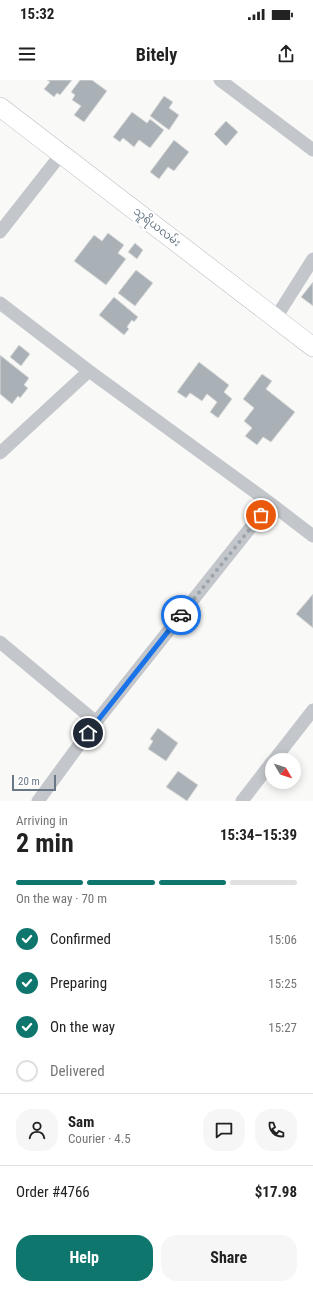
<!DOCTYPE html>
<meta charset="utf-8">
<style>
:root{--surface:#fff;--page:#f6f6f6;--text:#222;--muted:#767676;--line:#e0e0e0;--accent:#0f766e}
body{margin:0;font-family:"Roboto Condensed","Noto Sans Myanmar",sans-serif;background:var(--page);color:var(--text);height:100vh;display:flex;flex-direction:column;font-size:15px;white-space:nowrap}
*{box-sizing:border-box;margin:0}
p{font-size:13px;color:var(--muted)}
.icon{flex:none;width:22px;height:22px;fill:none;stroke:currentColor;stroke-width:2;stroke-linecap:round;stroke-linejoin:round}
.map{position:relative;height:721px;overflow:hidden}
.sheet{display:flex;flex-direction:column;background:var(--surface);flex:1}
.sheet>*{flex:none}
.needle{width:26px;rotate:129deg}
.fabs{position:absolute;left:265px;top:673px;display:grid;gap:8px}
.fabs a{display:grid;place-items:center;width:36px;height:36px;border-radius:50%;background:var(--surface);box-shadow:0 2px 10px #0003;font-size:20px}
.scale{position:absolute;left:12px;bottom:10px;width:44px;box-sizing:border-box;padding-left:4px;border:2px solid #697886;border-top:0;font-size:11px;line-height:14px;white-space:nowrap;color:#697886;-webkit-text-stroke:3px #fff;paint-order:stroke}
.pin{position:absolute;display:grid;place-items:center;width:34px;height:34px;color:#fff;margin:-17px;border:2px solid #fff;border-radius:50%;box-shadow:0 1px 4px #0007}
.courier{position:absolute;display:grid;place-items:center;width:40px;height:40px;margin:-20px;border:3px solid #1a73e8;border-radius:50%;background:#fff;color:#222;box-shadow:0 1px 5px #0007}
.overview em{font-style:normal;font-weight:700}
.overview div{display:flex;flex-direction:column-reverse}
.overview{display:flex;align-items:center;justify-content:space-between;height:68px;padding:0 16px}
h1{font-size:26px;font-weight:700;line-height:30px}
.bar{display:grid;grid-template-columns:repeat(4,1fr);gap:6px 4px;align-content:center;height:48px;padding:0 16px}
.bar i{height:5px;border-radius:3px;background:var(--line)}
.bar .active{background:var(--accent)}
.bar p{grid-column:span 4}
.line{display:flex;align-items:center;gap:10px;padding:0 16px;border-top:1px solid var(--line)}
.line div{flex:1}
.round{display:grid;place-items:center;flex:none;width:42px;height:42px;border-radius:16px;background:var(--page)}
ol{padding:0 16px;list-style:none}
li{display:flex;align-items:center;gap:12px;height:44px}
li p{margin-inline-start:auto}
li .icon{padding:4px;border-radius:50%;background:var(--accent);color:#fff;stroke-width:4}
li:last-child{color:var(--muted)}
li i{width:22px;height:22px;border:2px solid var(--line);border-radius:50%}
.action{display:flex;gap:8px;margin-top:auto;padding:8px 16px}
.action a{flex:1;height:46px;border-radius:16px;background:var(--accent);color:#fff;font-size:16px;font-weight:700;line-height:46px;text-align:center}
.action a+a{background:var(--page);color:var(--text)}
.status{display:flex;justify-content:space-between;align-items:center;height:28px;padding:0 20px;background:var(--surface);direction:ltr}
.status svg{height:11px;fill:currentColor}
header{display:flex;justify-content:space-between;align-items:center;height:52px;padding:0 16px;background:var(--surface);font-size:18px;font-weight:700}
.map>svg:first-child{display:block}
.building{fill:#a9b1b7;stroke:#dbdbd9}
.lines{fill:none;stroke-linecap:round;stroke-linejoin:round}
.secondary-casing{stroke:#b7bcc0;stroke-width:20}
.street{stroke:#c3c6ca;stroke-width:13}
.secondary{stroke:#fff;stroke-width:19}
.done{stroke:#9ba5ae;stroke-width:4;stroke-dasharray:0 7.2}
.route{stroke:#1a73e8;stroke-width:5}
.labels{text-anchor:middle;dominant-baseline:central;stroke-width:4;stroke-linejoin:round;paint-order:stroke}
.street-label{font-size:11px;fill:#697886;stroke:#fff}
</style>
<div class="status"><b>15:32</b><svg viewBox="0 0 49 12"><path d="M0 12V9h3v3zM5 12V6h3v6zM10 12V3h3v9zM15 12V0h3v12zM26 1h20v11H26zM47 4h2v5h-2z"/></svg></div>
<header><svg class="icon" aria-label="menu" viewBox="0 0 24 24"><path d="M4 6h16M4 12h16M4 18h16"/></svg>Bitely<svg class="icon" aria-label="share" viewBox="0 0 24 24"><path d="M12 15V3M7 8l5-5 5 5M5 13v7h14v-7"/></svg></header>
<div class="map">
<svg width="313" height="721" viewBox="0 0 313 721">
<rect width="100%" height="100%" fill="#f9f9f7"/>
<path class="building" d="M 47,0 L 72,0 L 60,15 L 57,13 L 54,17 L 44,9 L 50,2 Z
M 80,0 L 92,0 L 107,11 L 84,42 L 74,35 L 81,26 L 72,20 L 75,15 L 71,12 Z
M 164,16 L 173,22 L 169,28 L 179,35 L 169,50 L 150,36 Z
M 132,32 L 147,43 L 150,39 L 164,50 L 150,68 L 139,60 L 134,67 L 123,58 L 120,62 L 113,57 Z
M 226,41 L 238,52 L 226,66 L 214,54 Z
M 174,60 L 189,72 L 174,91 L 168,87 L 159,99 L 150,92 Z
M 108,153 L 124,165 L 118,173 L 126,179 L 106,205 L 74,181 L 94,155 L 102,161 Z
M 135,163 L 143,170 L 137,179 L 128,172 Z
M 136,190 L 153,203 L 135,226 L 118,213 Z
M 313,202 L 313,226 L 301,217 Z
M 114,217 L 138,237 L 134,242 L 132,240 L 127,247 L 129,249 L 124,255 L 99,235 Z
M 19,265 L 30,274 L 21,286 L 10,277 Z
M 0,275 L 29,298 L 24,305 L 28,308 L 20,318 L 18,316 L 12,324 L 0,314 Z
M 199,282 L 229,305 L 224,312 L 232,319 L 218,338 L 210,332 L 217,322 L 207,314 L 202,321 L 190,313 L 186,318 L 177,312 Z
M 262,294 L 272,301 L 266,309 L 295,332 L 271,362 L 263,357 L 257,365 L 245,356 L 252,348 L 244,341 L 254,328 L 243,319 Z
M 313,514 L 313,548 L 296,534 Z
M 158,648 L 178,663 L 166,681 L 148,669 L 153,661 L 150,659 Z
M 178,691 L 198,705 L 187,721 L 166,707 Z"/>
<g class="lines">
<g class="secondary-casing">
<path id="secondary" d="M 0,27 L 313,267"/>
</g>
<path class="street" d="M 220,0 L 313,70
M 0,152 L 62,73
M 0,223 L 89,291 L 270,423 L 96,642 L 38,721
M 275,239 L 313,179
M 0,373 L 89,291
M 270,423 L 313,456
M 0,562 L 96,642
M 274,680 L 313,630
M 242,721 L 272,682"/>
<use href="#secondary" class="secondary"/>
</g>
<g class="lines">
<path class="done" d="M 181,535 L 261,435"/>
<path class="route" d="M 88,653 L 181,535"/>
</g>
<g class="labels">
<g class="street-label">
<text transform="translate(157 147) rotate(38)">သူရိယလမ်း</text>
</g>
</g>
</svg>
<div class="fabs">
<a><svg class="needle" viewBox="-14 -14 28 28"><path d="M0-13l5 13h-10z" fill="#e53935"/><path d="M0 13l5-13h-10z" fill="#767676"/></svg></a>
</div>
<div class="scale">20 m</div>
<div class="pin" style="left:261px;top:435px;background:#ea580c"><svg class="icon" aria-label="bag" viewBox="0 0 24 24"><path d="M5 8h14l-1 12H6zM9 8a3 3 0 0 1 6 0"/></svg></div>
<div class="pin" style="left:88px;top:653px;background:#1f2937"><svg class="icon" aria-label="home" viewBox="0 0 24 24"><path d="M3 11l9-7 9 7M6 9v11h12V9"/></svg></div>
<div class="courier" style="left:181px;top:535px"><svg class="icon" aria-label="car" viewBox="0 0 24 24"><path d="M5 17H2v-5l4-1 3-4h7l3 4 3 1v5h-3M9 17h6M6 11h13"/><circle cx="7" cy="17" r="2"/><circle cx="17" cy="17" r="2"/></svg></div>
</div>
<section class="sheet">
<div class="overview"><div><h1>2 min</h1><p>Arriving in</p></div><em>15:34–15:39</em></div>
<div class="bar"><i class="active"></i><i class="active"></i><i class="active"></i><i></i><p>On the way · 70 m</p></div>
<ol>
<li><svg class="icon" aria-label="check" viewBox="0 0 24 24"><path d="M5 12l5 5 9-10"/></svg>Confirmed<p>15:06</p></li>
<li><svg class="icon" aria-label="check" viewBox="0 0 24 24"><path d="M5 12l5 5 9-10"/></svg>Preparing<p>15:25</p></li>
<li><svg class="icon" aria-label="check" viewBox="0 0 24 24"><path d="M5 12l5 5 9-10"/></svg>On the way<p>15:27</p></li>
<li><i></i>Delivered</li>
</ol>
<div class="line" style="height:72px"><a class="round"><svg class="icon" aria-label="person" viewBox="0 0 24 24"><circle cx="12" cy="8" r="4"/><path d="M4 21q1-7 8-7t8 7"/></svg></a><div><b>Sam</b><p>Courier · 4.5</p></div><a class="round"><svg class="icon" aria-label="chat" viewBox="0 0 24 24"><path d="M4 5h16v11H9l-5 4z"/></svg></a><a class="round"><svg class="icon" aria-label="phone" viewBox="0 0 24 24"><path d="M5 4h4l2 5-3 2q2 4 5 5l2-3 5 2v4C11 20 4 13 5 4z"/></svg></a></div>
<div class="line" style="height:52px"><div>Order #4766</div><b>$17.98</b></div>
<div class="action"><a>Help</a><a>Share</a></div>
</section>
